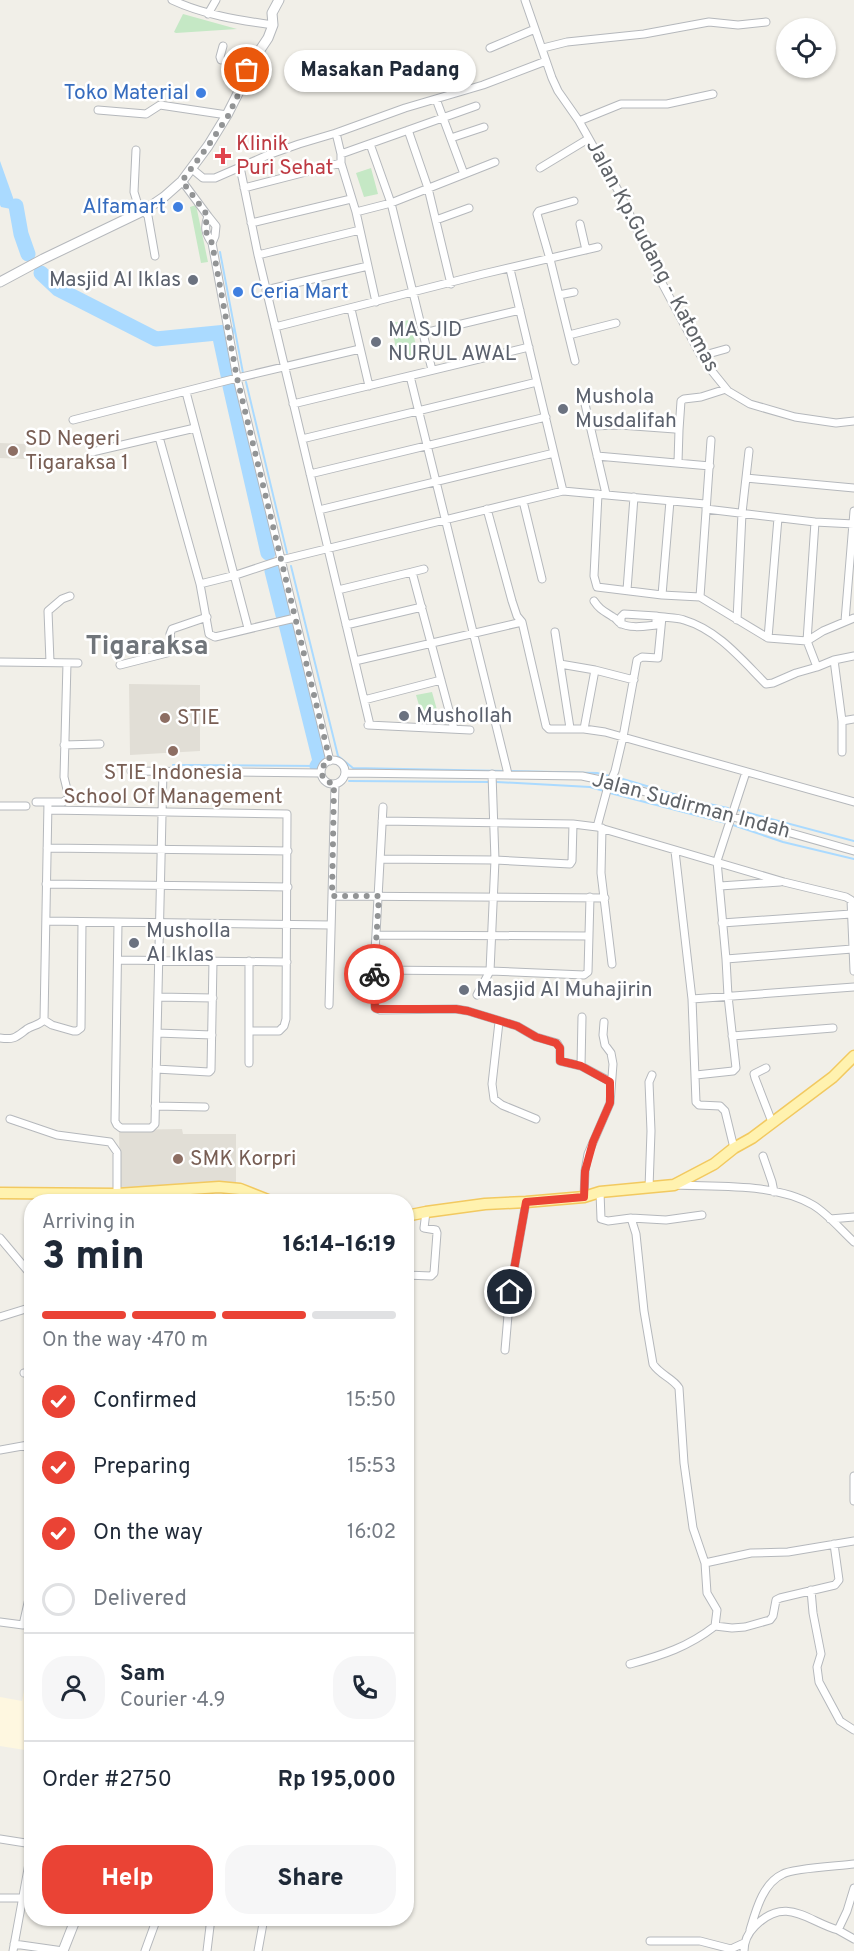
<!DOCTYPE html>
<meta charset="utf-8">
<style>
:root{--surface:#fff;--page:#f6f6f7;--text:#1f2937;--muted:#747a83;--line:#e0e1e3;--accent:#ea4335}
body{margin:0;font-family:Overpass,sans-serif;background:var(--page);color:var(--text);height:100vh;display:flex;flex-direction:column;font-size:22px;white-space:nowrap}
*{box-sizing:border-box;margin:0}
p{font-size:20px;color:var(--muted)}
.icon{flex:none;width:33px;height:33px;fill:none;stroke:currentColor;stroke-width:2;stroke-linecap:round;stroke-linejoin:round}
.map{position:relative;flex:1;overflow:hidden}
.drawer{position:absolute;left:24px;top:1194px;width:390px;height:732px;display:flex;flex-direction:column;background:var(--surface);border-radius:24px;box-shadow:0 2px 4px #0004}
.drawer>*{flex:none}
.fabs{position:absolute;left:776px;top:18px;display:grid;gap:12px}
.fabs a{display:grid;place-items:center;width:60px;height:60px;border-radius:50%;background:var(--surface);box-shadow:0 2px 4px #0004;font-size:30px}
.pin{position:absolute;display:grid;place-items:center;width:51px;height:51px;color:#fff;margin:-26px;border:3px solid #fff;border-radius:50%;box-shadow:0 2px 6px #0007}
.courier{position:absolute;display:grid;place-items:center;width:60px;height:60px;margin:-30px;border:4px solid #ea4335;border-radius:50%;background:#fff;color:#222;box-shadow:0 2px 8px #0007}
.bubble{position:absolute;height:42px;border-radius:21px;background:var(--surface);box-shadow:0 2px 4px #0004;font-size:20px;font-weight:800;line-height:42px;text-align:center}
.overview em{font-style:normal;font-weight:800}
.overview div{display:flex;flex-direction:column-reverse}
.overview{display:flex;align-items:center;justify-content:space-between;height:102px;padding:0 18px}
h1{font-size:39px;font-weight:800;line-height:45px}
.bar{display:grid;grid-template-columns:repeat(4,1fr);gap:9px 6px;align-content:center;height:72px;padding:0 18px}
.bar i{height:8px;border-radius:4px;background:var(--line)}
.bar .current{background:var(--accent)}
.bar p{grid-column:span 4}
.line{display:flex;align-items:center;gap:15px;padding:0 18px;border-top:2px solid var(--line)}
.line div{flex:1}
.round{display:grid;place-items:center;flex:none;width:63px;height:63px;border-radius:24px;background:var(--page)}
ol{padding:0 18px;list-style:none}
li{display:flex;align-items:center;gap:18px;height:66px}
li p{margin-inline-start:auto}
li .icon{padding:6px;border-radius:50%;background:var(--accent);color:#fff;stroke-width:4}
li:last-child{color:var(--muted)}
li i{width:33px;height:33px;border:3px solid var(--line);border-radius:50%}
.cta{display:flex;gap:12px;margin-top:auto;padding:12px 18px}
.cta a{flex:1;height:69px;border-radius:24px;background:var(--accent);color:#fff;font-size:24px;font-weight:800;line-height:69px;text-align:center}
.cta a+a{background:var(--page);color:var(--text)}
.map>svg:first-child{display:block}
.commercial{fill:#fef7e0}
.education{fill:#e1ded6}
.green{fill:#c5e8c5}
.water{fill:#aadaff}
.lines{fill:none;stroke-linecap:round;stroke-linejoin:round}
.stream{stroke:#aadaff;stroke-width:2}
.river{stroke:#aadaff;stroke-width:15}
.minor-tunnel{stroke:#ccccc8;stroke-width:7;stroke-dasharray:7 3.5;stroke-linecap:butt}
.minor-casing{stroke:#b5b8bc;stroke-width:9}
.tertiary-casing{stroke:#b5b8bc;stroke-width:11}
.primary-casing{stroke:#f2c960;stroke-width:13}
.minor{stroke:#fff;stroke-width:7}
.tertiary{stroke:#fff;stroke-width:9}
.primary{stroke:#fff2af;stroke-width:10}
.done{stroke:#929495;stroke-width:6;stroke-dasharray:0 10.8}
.route{stroke:#ea4335;stroke-width:8}
.shop-dot{fill:#3f7fe0;stroke:#fff;stroke-width:2}
.health-dot{fill:#e0444e;stroke:#fff;stroke-width:2}
.worship-dot{fill:#6b7280;stroke:#fff;stroke-width:2}
.education-dot{fill:#8d6e63;stroke:#fff;stroke-width:2}
.labels{text-anchor:middle;dominant-baseline:central;stroke-width:5;stroke-linejoin:round;paint-order:stroke}
.shop-label{font-size:21px;fill:#366cbe;stroke:#fff;text-anchor:end}
.health-label{font-size:21px;fill:#be3a42;stroke:#fff;text-anchor:start}
.street-label{font-size:21px;fill:#5f6368;stroke:#fff}
.worship-label{font-size:21px;fill:#5b616d;stroke:#fff;text-anchor:start}
.education-label{font-size:21px;fill:#785e54;stroke:#fff;text-anchor:start}
.district-label{font-size:27px;font-weight:bold;fill:#70757a;stroke:#fff}
</style>
<div class="map">
<svg width="854" height="1951" viewBox="0 0 854 1951">
<rect width="100%" height="100%" fill="#f1efe8"/>
<path class="commercial" d="M 31,1649 L 32,1751 L 31,1751 L 0,1746 L 0,1697 L 22,1701 Z"/>
<path class="education" d="M 0,443 L 26,444 L 25,459 L 0,458 Z
M 129,684 L 200,685 L 200,751 L 130,755 Z
M 182,1129 L 183,1134 L 236,1134 L 236,1184 L 120,1189 L 119,1130 Z"/>
<path class="green" d="M 183,14 L 237,29 L 176,33 L 174,32 Z
M 371,168 L 378,194 L 364,197 L 356,173 Z
M 196,205 L 208,262 L 201,263 L 190,207 Z
M 410,320 L 418,354 L 398,359 L 391,323 Z
M 432,692 L 439,717 L 423,719 L 416,695 Z"/>
<path class="water" d="M 0,161 L 16,206 L 11,209 L 1,207 L 0,205 Z"/>
<g class="lines">
<path class="stream" d="M 220,252 L 243,373
M 246,382 L 287,553
M 291,566 L 338,756 L 353,768 L 505,771
M 173,765 L 317,766
M 510,771 L 597,773 L 610,776
M 616,777 L 704,803 L 728,808
M 349,781 L 491,782
M 497,782 L 590,787 L 604,791
M 610,793 L 726,823
M 738,810 L 854,841
M 733,825 L 783,842 L 854,859"/>
<path class="river" d="M 16,206 L 21,234 L 28,254
M 41,273 L 58,289 L 156,339 L 227,332
M 219,333 L 228,375
M 230,386 L 268,553
M 272,571 L 283,615
M 286,624 L 320,761 L 317,766"/>
<path class="minor-tunnel" d="M 221,60 L 247,70"/>
<g class="minor-casing">
<path id="minor" d="M 172,0 C 204,15 238,20 273,25
M 525,0 L 552,78 L 558,91 L 579,121 L 620,194 L 663,285 L 701,356 L 711,370 L 728,391 L 750,404 L 795,417 L 836,423 L 854,421
M 208,14 L 216,0
M 490,48 L 535,29
M 543,48 L 567,42 L 644,34 L 709,22 L 738,25 L 766,22
M 221,60 L 220,57 L 223,46
M 436,99 L 464,174
M 98,110 L 146,114 L 160,105 L 227,115
M 579,121 L 621,104 L 667,104 L 713,94
M 408,130 L 428,188 L 451,284
M 336,133 L 341,154 L 341,163 L 356,212 L 376,302
M 451,138 L 484,127
M 370,144 L 391,203 L 432,370
M 136,150 L 134,192 L 138,205 L 148,216 L 155,256
M 341,154 L 476,106
M 240,167 L 258,255 L 370,725
M 191,168 L 203,178 L 215,178 L 268,155 L 299,144 L 336,133 L 405,108 L 483,85 L 546,61
M 540,168 L 588,139
M 182,181 L 208,216 C 204,227 205,233 212,243 L 237,378 L 330,761
M 244,188 L 341,163
M 574,201 L 539,211 L 537,214 L 550,259 L 575,361
M 356,212 L 391,203 L 495,162
M 208,216 L 216,226 L 215,236 L 212,243
M 436,220 L 469,208
M 251,223 L 351,199
M 580,224 L 586,250
M 258,255 L 360,230
M 510,269 L 563,491
M 266,290 L 368,266
M 559,295 L 574,292
M 351,309 L 369,386
M 275,327 L 483,274 L 598,247
M 424,333 L 520,310
M 569,335 L 616,323
M 701,356 L 726,349
M 410,376 L 508,774
M 186,392 L 248,628
M 293,404 L 529,347
M 585,404 L 606,494
M 73,420 L 237,378 L 360,349
M 590,426 L 620,425 L 675,429 L 679,430 L 678,462
M 679,430 L 681,401 L 684,399 L 701,397 L 726,389
M 159,437 L 200,584 L 209,634 L 215,637 L 295,618
M 302,439 L 537,382
M 92,452 L 195,428
M 597,456 L 710,466
M 310,474 L 546,417
M 746,478 L 854,488
M 598,494 L 594,576 L 597,587 L 662,595 L 700,597 L 768,638 L 807,641 L 823,631 L 854,618
M 523,501 L 542,579
M 487,509 L 512,601 L 517,616 L 522,622 L 546,726 L 549,729 L 584,729 L 605,732 L 854,802
M 706,509 L 815,522 L 854,524
M 319,510 L 554,453
M 815,522 L 807,641 L 817,667
M 424,569 L 412,572 L 454,729
M 200,584 L 236,575 L 281,560 L 563,491 L 705,504
M 338,590 L 412,572
M 627,590 L 634,497
M 662,595 L 670,501
M 700,597 L 711,440
M 594,601 C 600,610 604,611 613,617 C 616,618 618,622 620,623 C 630,629 646,626 656,625 L 656,616 C 665,618 676,617 684,620 C 718,630 742,660 766,684 L 773,683 L 796,673 L 817,667 L 834,660 L 854,656
M 737,620 L 742,513 L 749,451
M 845,621 L 854,511
M 621,624 L 621,617 L 624,614 L 656,616
M 346,625 L 422,607
M 555,632 L 570,728
M 768,638 L 778,518
M 834,660 L 842,721 L 842,752
M 355,661 L 522,622
M 0,662 L 78,663
M 50,662 L 48,611 L 62,599 L 70,596
M 560,664 L 595,670 L 634,680
M 120,665 L 167,653 L 172,648 L 170,634 L 172,629 L 207,617
M 364,700 L 441,680
M 842,721 L 854,719
M 368,725 L 470,730
M 584,729 L 595,670
M 64,745 L 100,744
M321 772a12 12 0 1 1 24 0a12 12 0 1 1-24 0Z
M 131,771 L 321,773
M 346,773 L 582,776 L 610,782 L 854,851
M 36,802 L 63,802 L 69,798 L 64,777 L 67,663
M 0,806 L 26,806
M 383,807 L 374,970 L 375,1008 L 380,1010 L 456,1009 L 468,1011 L 517,1026 L 536,1037 L 557,1043 L 560,1048 L 560,1061 L 581,1066
M 48,810 L 287,814 L 286,1019 L 284,1026 L 279,1031 L 249,1031
M 382,821 L 573,824 L 597,827 L 784,882 L 846,897 L 851,900 L 854,971
M 597,827 L 607,790 L 615,771 L 623,737 L 637,660 L 642,657 L 658,658 L 662,617
M 602,828 L 601,873 L 612,964
M 47,848 L 288,851
M 675,851 L 692,999 L 696,1102 L 699,1105 L 720,1106 L 725,1111 L 734,1148
M 381,859 L 495,860 L 570,864 L 572,861 L 573,824
M 46,884 L 288,887
M 720,886 L 780,882
M 332,896 L 605,898
M 46,921 L 331,925
M 118,923 L 115,1121 L 117,1125 L 121,1128 L 151,1128 L 155,1124 L 163,771
M 722,923 L 851,914
M 377,935 L 589,936
M 726,959 L 852,949
M 118,960 L 287,962
M 249,961 L 249,1063
M 374,970 L 490,971 L 584,975 L 588,972 L 590,897
M 477,995 L 490,971 L 495,860 L 492,774
M 158,997 L 213,998
M 692,999 L 854,987
M 329,1005 L 335,784
M 582,1017 L 581,1066 L 611,1082
M 44,1020 L 52,1025 L 73,1031 L 77,1031 L 81,1028 L 82,922
M 499,1022 L 492,1084 L 494,1099 L 502,1105 L 536,1119
M 157,1033 L 212,1035
M 732,1036 L 833,1028
M 0,1038 C 15,1040 16,1037 27,1029 C 33,1025 38,1026 44,1020 L 48,802
M 766,1068 L 754,1074 L 755,1078 L 772,1122
M 156,1069 L 209,1072 L 211,1070 L 213,961
M 696,1075 L 733,1071 L 736,1068 L 728,996 L 726,959 L 717,861 L 746,772
M 155,1106 L 205,1107
M 10,1119 L 57,1135 L 110,1142 L 117,1152 L 117,1194
M 763,1156 L 772,1182 L 774,1192
M 676,1185 C 718,1187 776,1183 813,1205 C 828,1214 841,1230 854,1242
M 649,1188 L 651,1131 L 649,1082 L 652,1075
M 600,1192 L 601,1219 L 608,1221 L 631,1218 L 636,1234 L 644,1311 L 653,1364 C 660,1375 673,1378 679,1388 L 684,1463 L 693,1528 L 705,1563 L 707,1593 L 717,1610 L 715,1626
M 584,1197 L 585,1171 L 588,1154 L 610,1103 L 613,1064 L 611,1053 L 605,1045 L 603,1035 L 604,1022
M 631,1218 L 666,1220 L 702,1215
M 830,1219 L 854,1217
M 0,1238 L 32,1276
M 406,1275 L 431,1276 L 434,1273 L 437,1233 L 436,1230 L 424,1228 L 426,1212
M 0,1317 L 32,1307
M 505,1350 L 510,1292 L 526,1202
M 24,1373 L 32,1372
M 32,1444 L 28,1445 L 32,1507
M 0,1450 L 28,1445
M 854,1476 L 854,1501
M 705,1563 L 751,1553 L 788,1552 L 854,1541
M 811,1590 L 813,1613 L 821,1654 L 817,1667 L 819,1682 L 840,1721 L 854,1730
M 0,1622 L 23,1625 L 32,1585
M 630,1664 C 663,1655 688,1647 715,1626 L 732,1628 L 745,1627 L 770,1620 L 773,1616 L 776,1600 L 780,1598 L 835,1585 L 839,1580 L 834,1544
M 0,1839 L 32,1844
M 0,1898 L 22,1898
M 750,1930 C 756,1910 763,1883 783,1874 C 794,1868 840,1866 854,1864
M 838,1930 L 854,1939
M 650,1941 L 700,1941 L 731,1949 L 744,1943
M 14,1944 L 63,1951
M 13,1951 L 32,1847
M 145,1951 L 157,1918
M 207,1951 L 211,1918
M 258,1951 L 264,1918
M 744,1951 C 744,1940 748,1933 755,1926 C 786,1895 807,1921 838,1930 L 847,1911 L 854,1888"/>
</g>
<g class="tertiary-casing">
<path id="tertiary" d="M 0,282 L 43,259 L 145,210 L 164,197 L 182,181 L 208,146 L 227,115 L 260,50 L 268,38 L 273,25 L 272,13 L 279,0
M 63,1951 L 76,1918"/>
</g>
<g class="primary-casing">
<path id="primary" d="M 0,1193 L 117,1194 L 219,1187 L 240,1189 L 273,1202
M 406,1216 L 426,1212 L 485,1204 L 526,1202 L 584,1197 L 600,1192 L 674,1185 L 714,1164 L 734,1148 L 752,1138 L 833,1077 L 854,1056"/>
</g>
<use href="#minor" class="minor"/>
<use href="#tertiary" class="tertiary"/>
<use href="#primary" class="primary"/>
</g>
<g class="lines">
<path class="done" d="M 247,70 L 250,70 L 228,116 L 208,146 L 182,181 L 208,216 C 204,227 205,233 212,243 L 237,378 L 330,761 C 320,765 320,773 325,781 L 334,784 L 332,896 L 379,896 L 374,974"/>
<path class="route" d="M 374,974 L 375,1008 L 377,1009 L 456,1009 L 468,1011 L 517,1026 L 536,1037 L 556,1043 L 560,1048 L 560,1061 L 581,1066 L 610,1082 L 610,1103 L 593,1142 L 585,1171 L 584,1197 L 526,1202 L 510,1292"/>
</g>
<g class="shop-dot">
<circle cx="201" cy="93" r="6"/>
<circle cx="178" cy="207" r="6"/>
<circle cx="238" cy="292" r="6"/>
</g>
<path class="health-dot" d="M220 147h6v6h6v6h-6v6h-6v-6h-6v-6h6z"/>
<g class="worship-dot">
<circle cx="193" cy="280" r="6"/>
<circle cx="376" cy="342" r="6"/>
<circle cx="563" cy="409" r="6"/>
<circle cx="404" cy="716" r="6"/>
<circle cx="134" cy="943" r="6"/>
<circle cx="464" cy="990" r="6"/>
</g>
<g class="education-dot">
<circle cx="13" cy="451" r="6"/>
<circle cx="165" cy="718" r="6"/>
<circle cx="173" cy="751" r="6"/>
<circle cx="178" cy="1159" r="6"/>
</g>
<g class="labels">
<g class="shop-label">
<text x="189" y="93">Toko Material</text>
<text x="166" y="207">Alfamart</text>
<text x="250" y="292" text-anchor="start">Ceria Mart</text>
</g>
<g class="health-label">
<text x="236" y="144">Klinik<tspan x="236" dy="24">Puri Sehat</tspan></text>
</g>
<g class="street-label">
<text transform="translate(652 256) rotate(62)">Jalan Kp.Gudang - Katomas</text>
<text transform="translate(691 806) rotate(15)">Jalan Sudirman Indah</text>
</g>
<g class="worship-label">
<text x="181" y="280" text-anchor="end">Masjid Al Iklas</text>
<text x="388" y="330">MASJID<tspan x="388" dy="24">NURUL AWAL</tspan></text>
<text x="575" y="397">Mushola<tspan x="575" dy="24">Musdalifah</tspan></text>
<text x="416" y="716">Mushollah</text>
<text x="146" y="931">Musholla<tspan x="146" dy="24">Al Iklas</tspan></text>
<text x="476" y="990">Masjid Al Muhajirin</text>
</g>
<g class="education-label">
<text x="25" y="439">SD Negeri<tspan x="25" dy="24">Tigaraksa 1</tspan></text>
<text x="177" y="718">STIE</text>
<text x="173" y="773" text-anchor="middle">STIE Indonesia<tspan x="173" dy="24">School Of Management</tspan></text>
<text x="190" y="1159">SMK Korpri</text>
</g>
<g class="district-label">
<text x="147" y="647">Tigaraksa</text>
</g>
</g>
</svg>
<div class="fabs">
<a><svg class="icon" aria-label="locate" viewBox="0 0 24 24"><circle cx="12" cy="12" r="6"/><path d="M12 2v4M12 18v4M2 12h4M18 12h4"/></svg></a>
</div>
<div class="pin" style="left:247px;top:70px;background:#ea580c"><svg class="icon" aria-label="bag" viewBox="0 0 24 24"><path d="M5 8h14l-1 12H6zM9 8a3 3 0 0 1 6 0"/></svg></div>
<div class="pin" style="left:510px;top:1292px;background:#1f2937"><svg class="icon" aria-label="home" viewBox="0 0 24 24"><path d="M3 11l9-7 9 7M6 9v11h12V9"/></svg></div>
<div class="courier" style="left:374px;top:974px"><svg class="icon" aria-label="bike" viewBox="0 0 24 24"><circle cx="6" cy="16" r="4"/><circle cx="18" cy="16" r="4"/><path d="M6 16l4-8h5l3 8M10 8l3 8H6M13 5h3"/></svg></div>
<div class="bubble" style="left:284px;top:50px;width:192px">Masakan Padang</div>
<section class="drawer">
<div class="overview"><div><h1>3 min</h1><p>Arriving in</p></div><em>16:14–16:19</em></div>
<div class="bar"><i class="current"></i><i class="current"></i><i class="current"></i><i></i><p>On the way · 470 m</p></div>
<ol>
<li><svg class="icon" aria-label="check" viewBox="0 0 24 24"><path d="M5 12l5 5 9-10"/></svg>Confirmed<p>15:50</p></li>
<li><svg class="icon" aria-label="check" viewBox="0 0 24 24"><path d="M5 12l5 5 9-10"/></svg>Preparing<p>15:53</p></li>
<li><svg class="icon" aria-label="check" viewBox="0 0 24 24"><path d="M5 12l5 5 9-10"/></svg>On the way<p>16:02</p></li>
<li><i></i>Delivered</li>
</ol>
<div class="line" style="height:108px"><a class="round"><svg class="icon" aria-label="person" viewBox="0 0 24 24"><circle cx="12" cy="8" r="4"/><path d="M4 21q1-7 8-7t8 7"/></svg></a><div><b>Sam</b><p>Courier · 4.9</p></div><a class="round"><svg class="icon" aria-label="phone" viewBox="0 0 24 24"><path d="M5 4h4l2 5-3 2q2 4 5 5l2-3 5 2v4C11 20 4 13 5 4z"/></svg></a></div>
<div class="line" style="height:78px"><div>Order #2750</div><b>Rp 195,000</b></div>
<div class="cta"><a>Help</a><a>Share</a></div>
</section>
</div>
